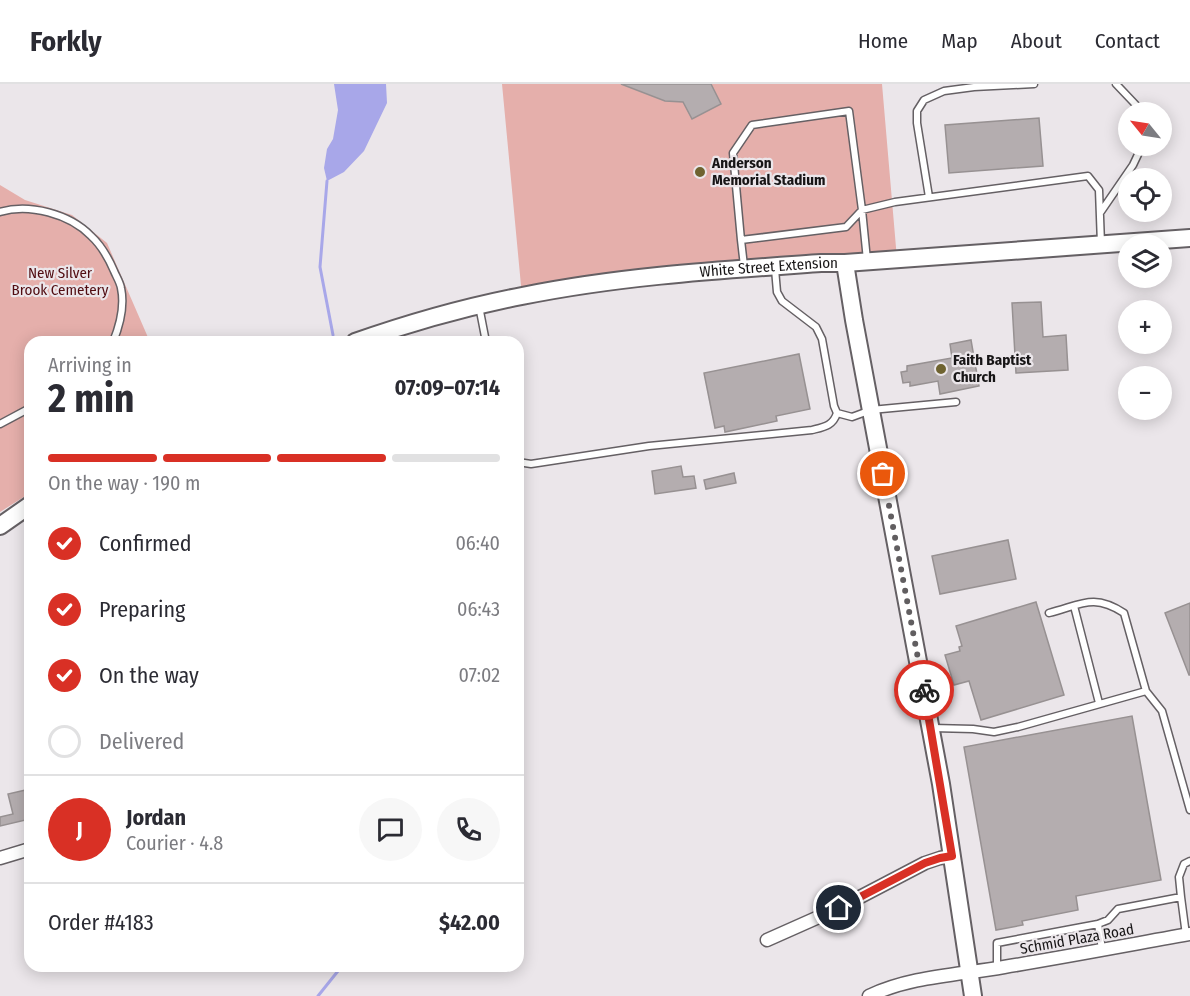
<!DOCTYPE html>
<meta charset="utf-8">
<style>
:root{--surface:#fff;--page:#f7f7f7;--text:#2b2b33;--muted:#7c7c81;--line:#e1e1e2;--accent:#d93025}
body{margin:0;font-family:"Fira Sans Condensed",sans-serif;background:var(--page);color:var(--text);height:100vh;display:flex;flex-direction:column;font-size:22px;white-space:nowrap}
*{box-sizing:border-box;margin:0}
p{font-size:20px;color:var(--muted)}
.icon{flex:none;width:33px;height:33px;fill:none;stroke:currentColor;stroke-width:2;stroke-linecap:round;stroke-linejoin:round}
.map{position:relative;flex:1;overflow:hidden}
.sheet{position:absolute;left:24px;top:252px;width:500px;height:636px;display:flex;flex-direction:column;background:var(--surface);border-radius:18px;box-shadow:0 3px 15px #0003}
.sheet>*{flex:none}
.needle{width:39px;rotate:300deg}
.controls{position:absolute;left:1118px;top:18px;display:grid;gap:12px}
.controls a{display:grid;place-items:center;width:54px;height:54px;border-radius:50%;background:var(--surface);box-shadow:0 3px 15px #0003;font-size:30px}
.pin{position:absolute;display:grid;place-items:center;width:51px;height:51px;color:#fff;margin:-26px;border:3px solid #fff;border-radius:50%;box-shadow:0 2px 6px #0007}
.courier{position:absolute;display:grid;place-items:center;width:60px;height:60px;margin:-30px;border:4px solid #d93025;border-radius:50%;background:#fff;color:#222;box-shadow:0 2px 8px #0007}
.summary em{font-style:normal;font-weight:700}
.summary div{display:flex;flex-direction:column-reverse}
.summary{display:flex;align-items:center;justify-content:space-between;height:102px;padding:0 24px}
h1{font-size:39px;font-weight:700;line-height:45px}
.bar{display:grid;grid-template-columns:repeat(4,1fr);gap:9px 6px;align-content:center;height:72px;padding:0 24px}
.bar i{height:8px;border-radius:4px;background:var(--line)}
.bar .on{background:var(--accent)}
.bar p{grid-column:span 4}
.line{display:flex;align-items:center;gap:15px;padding:0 24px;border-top:2px solid var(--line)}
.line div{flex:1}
.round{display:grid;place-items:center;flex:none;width:63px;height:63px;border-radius:32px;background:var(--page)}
ol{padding:0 24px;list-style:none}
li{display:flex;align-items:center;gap:18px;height:66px}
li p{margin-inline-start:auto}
li .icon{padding:6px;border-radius:50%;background:var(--accent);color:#fff;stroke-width:4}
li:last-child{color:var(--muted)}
li i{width:33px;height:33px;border:3px solid var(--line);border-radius:50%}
header{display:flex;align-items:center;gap:36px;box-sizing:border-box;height:84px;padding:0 30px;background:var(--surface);border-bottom:2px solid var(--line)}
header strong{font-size:28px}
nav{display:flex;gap:33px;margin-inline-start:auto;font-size:21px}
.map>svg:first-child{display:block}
.green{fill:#e5afab}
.water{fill:#a8a7e9}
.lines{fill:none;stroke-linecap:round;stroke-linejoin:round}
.stream{stroke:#a8a7e9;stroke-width:3}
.building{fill:#b4adaf;stroke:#979192;stroke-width:1.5}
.lane-casing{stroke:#656064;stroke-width:9}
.street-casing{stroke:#656064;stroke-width:15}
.secondary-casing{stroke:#656064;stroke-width:20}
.lane{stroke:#fff;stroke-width:6}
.street{stroke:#fff;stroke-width:12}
.secondary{stroke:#fff;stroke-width:16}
.done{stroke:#615e60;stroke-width:6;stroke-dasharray:0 10.8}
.route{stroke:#d93025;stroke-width:8}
.poi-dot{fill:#6f6330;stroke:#ebe6ea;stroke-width:2}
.labels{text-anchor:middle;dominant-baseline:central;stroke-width:4.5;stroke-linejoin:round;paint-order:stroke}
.poi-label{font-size:15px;font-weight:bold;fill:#171516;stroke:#ebe6ea;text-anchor:start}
.street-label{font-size:15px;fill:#171516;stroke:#ebe6ea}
.park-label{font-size:15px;fill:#510c11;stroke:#ebe6ea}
</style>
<header>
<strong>Forkly</strong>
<nav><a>Home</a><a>Map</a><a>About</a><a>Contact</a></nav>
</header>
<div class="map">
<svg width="1190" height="912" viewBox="0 0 1190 912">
<rect width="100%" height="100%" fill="#ebe6ea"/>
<path class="green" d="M 502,0 L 882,0 L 897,175 L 522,212 Z
M 0,101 L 25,116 L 72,131 L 107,159 L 150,258 L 30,258 L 30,409 L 0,428 Z"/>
<path class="water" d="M 334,0 L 386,0 L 387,19 L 364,67 L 344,88 L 327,97 L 324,84 L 327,65 L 333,55 L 338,26 Z"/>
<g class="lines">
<path class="stream" d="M 327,97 L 320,183 L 333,251
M 318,912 L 338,887 L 346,882"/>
</g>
<path class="building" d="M 621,0 L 711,0 L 721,20 L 692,35 L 683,18 L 665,17 Z
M 1039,34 L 1043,82 L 949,89 L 945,41 Z
M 1041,218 L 1043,253 L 1066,251 L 1068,286 L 1016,289 L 1012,219 Z
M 971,256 L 979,302 L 940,310 L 938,297 L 910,302 L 910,298 L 903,299 L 901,288 L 907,287 L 907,282 L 952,274 L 950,260 Z
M 799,270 L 810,325 L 776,332 L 777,337 L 725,348 L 724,342 L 715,344 L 704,289 Z
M 681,382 L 683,393 L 694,392 L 696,404 L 655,410 L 652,387 Z
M 734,389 L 736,399 L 706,405 L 704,396 Z
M 1008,456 L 1016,495 L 940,510 L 932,472 Z
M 1036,518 L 1064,611 L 981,636 L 969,597 L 954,601 L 945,571 L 960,567 L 959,563 L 962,562 L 956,542 Z
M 1190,519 L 1190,591 L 1189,591 L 1165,529 Z
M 1132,632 L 1161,796 L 1076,812 L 1078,826 L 1022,837 L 1023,841 L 996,846 L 964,663 Z
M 30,705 L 30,735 L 0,742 L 0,733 L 13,730 L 8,710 Z"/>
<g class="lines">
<g class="lane-casing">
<path id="lane" d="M 1116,0 L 1136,21 L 1139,28
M 929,113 L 917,39 L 917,27 L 924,16 L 944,7 L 974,3 L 1034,0
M 0,128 C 29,119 70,130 91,152 C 102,162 108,173 114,187 C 116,192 120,198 121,204 C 125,223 120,241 113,258
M 1100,129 L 1133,81 L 1142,62
M 741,156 L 733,69 L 752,41 L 849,27 L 862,126 L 867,176
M 744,182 L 741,156 L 846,143 L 862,126 L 895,118 L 1088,92 L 1099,106 L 1101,160
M 775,185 L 777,208 L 782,217 L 816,243 L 822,255 L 834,322 L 837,329 L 852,333 L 871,326 L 956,318
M 479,222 L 486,258
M 0,340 L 30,324
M 518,378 L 531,380 L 649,362 L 812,346 C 824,343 833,342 837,329
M 1074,522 L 1099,619
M 1049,529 C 1081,521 1093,509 1124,529 L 1146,607
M 933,644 L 973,645 L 994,648 L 1018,643 L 1146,607 L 1162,627 L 1190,726
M 1181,813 L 1179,793 L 1184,780 L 1190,777
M 1098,840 L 1102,865
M 997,884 L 997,859 L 1098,840 L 1108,836 L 1118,825 L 1181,813 L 1186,851"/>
</g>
<g class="street-casing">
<path id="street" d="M 0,774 L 30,765
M 767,856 L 839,824 L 925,779 L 940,774 L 952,772
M 869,912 C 911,892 959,891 1004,883 C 1066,873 1128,861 1190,850"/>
</g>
<g class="secondary-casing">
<g id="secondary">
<path d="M 845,179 L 854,236 L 941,700 L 973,912"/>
<path id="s1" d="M 355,258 C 409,239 465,223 522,212 C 620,192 721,186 821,179 L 845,179 L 1190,154"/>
<path d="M 0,442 L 30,421"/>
</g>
</g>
<use href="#lane" class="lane"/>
<use href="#street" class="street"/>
<use href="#secondary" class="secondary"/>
</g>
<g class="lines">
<path class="done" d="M 883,390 L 924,606"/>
<path class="route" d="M 839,824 L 925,779 L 940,774 L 952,772 L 924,606"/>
</g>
<g class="poi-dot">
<circle cx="700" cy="88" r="6"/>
<circle cx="941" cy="285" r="6"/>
</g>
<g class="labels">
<g class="poi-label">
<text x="712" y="79">Anderson<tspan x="712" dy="17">Memorial Stadium</tspan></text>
<text x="953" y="276">Faith Baptist<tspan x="953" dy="17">Church</tspan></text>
</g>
<g class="street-label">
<text stroke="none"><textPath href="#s1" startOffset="422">White Street Extension</textPath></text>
<text transform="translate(1077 855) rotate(-10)">Schmid Plaza Road</text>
</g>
<g class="park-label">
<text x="60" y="189">New Silver<tspan x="60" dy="17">Brook Cemetery</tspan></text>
</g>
</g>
</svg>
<div class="controls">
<a><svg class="needle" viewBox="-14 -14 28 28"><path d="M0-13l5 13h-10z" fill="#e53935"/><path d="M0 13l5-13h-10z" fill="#7c7c81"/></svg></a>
<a><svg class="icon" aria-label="locate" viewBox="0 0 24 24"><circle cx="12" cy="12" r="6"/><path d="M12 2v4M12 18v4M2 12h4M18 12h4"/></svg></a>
<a><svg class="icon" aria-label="layers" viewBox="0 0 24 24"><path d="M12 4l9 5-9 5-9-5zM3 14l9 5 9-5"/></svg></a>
<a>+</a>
<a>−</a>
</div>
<div class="pin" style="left:883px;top:390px;background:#ea580c"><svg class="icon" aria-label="bag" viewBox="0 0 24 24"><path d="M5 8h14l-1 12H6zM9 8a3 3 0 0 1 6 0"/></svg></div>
<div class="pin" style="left:839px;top:824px;background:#1f2937"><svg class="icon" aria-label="home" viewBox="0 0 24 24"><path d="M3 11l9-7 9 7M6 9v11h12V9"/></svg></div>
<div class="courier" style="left:924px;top:606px"><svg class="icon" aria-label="bike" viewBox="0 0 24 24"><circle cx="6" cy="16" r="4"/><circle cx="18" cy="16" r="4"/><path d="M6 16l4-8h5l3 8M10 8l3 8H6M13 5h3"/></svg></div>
<section class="sheet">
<div class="summary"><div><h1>2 min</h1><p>Arriving in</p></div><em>07:09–07:14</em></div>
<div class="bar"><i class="on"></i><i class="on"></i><i class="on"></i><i></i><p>On the way · 190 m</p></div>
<ol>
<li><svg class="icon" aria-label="check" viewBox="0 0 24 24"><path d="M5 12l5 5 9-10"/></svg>Confirmed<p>06:40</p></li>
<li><svg class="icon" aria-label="check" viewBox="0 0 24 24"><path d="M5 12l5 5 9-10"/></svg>Preparing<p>06:43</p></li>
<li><svg class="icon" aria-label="check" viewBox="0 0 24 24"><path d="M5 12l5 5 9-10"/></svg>On the way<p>07:02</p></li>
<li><i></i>Delivered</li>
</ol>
<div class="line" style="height:108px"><b class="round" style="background:var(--accent);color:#fff">J</b><div><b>Jordan</b><p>Courier · 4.8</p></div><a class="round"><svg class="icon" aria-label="chat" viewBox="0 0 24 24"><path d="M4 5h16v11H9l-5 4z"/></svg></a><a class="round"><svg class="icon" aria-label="phone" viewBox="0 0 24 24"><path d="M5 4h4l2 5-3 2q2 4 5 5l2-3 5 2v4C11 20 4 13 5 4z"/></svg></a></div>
<div class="line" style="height:78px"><div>Order #4183</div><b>$42.00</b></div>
</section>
</div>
